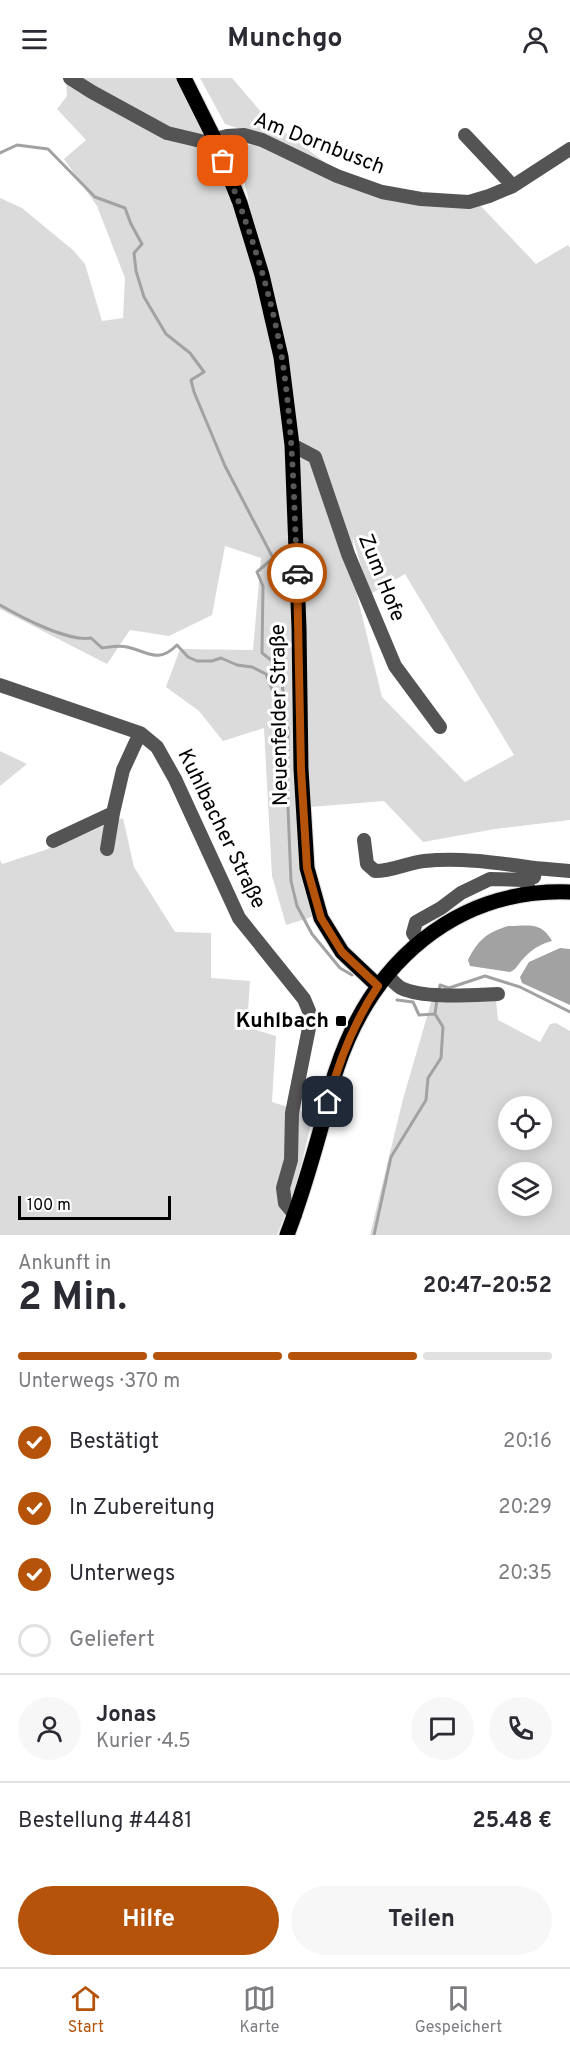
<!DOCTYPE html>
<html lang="de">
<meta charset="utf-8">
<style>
:root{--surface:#fff;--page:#f7f7f7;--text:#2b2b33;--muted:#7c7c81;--line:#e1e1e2;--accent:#b45309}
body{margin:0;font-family:Overpass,sans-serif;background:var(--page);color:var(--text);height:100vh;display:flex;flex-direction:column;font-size:22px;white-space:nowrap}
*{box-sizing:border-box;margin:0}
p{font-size:20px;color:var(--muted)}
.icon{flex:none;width:33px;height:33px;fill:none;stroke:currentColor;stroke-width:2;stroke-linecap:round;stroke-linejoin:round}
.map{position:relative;height:1157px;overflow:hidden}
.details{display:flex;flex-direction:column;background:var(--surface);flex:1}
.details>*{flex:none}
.tools{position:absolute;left:498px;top:1018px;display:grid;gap:12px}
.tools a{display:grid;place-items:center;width:54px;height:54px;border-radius:50%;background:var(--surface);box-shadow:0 3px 15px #0003;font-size:30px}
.scale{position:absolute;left:18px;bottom:15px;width:153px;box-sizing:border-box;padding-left:6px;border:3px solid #000;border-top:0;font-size:16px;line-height:21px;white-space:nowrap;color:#000;-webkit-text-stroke:4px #fff;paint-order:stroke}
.pin{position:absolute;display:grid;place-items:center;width:51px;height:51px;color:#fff;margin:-26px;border-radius:12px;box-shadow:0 3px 9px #0006}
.courier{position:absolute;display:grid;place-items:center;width:60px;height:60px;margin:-30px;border:4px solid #b45309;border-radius:50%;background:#fff;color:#222;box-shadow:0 2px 8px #0007}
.overview em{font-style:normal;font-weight:700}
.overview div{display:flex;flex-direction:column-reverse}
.overview{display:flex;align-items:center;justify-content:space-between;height:102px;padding:0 18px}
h1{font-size:39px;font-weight:700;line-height:45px}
.bar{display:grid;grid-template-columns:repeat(4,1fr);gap:9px 6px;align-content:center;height:72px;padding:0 18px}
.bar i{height:8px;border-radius:4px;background:var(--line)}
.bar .selected{background:var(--accent)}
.bar p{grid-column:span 4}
.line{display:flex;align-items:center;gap:15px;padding:0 18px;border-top:2px solid var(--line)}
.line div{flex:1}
.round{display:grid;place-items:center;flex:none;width:63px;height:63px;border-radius:32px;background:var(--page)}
ol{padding:0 18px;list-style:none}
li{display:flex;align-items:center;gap:18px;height:66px}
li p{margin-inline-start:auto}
li .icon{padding:6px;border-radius:50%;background:var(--accent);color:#fff;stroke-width:4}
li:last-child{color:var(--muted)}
li i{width:33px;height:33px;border:3px solid var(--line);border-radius:50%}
.primary-button{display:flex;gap:12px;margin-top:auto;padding:12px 18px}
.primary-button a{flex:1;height:69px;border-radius:36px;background:var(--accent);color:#fff;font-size:24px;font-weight:700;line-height:69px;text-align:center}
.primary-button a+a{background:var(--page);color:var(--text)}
header{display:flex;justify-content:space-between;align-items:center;height:78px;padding:0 18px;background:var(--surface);font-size:27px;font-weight:700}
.menu{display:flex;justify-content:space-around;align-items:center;height:84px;border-top:2px solid var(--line);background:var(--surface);font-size:16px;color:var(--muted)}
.menu a{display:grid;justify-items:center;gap:3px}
.menu .selected{color:var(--accent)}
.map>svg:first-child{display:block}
.green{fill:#dbdbdb;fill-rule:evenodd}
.water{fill:#a2a2a2}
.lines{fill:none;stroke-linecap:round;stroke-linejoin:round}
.stream{stroke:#a2a2a2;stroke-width:3}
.major-casing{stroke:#dbdbdb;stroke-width:17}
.minor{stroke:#545454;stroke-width:14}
.major{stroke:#000;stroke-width:15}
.done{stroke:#595959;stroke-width:6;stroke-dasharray:0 10.8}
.route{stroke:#b45309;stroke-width:8}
.poi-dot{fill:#000;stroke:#fff;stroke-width:2}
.labels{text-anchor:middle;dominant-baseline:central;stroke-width:6;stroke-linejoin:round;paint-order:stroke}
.street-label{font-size:21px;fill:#000;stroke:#fff}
.poi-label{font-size:21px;font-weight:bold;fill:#000;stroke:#fff;text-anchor:end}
</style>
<header><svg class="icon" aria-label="menu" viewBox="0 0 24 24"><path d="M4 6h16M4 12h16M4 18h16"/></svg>Munchgo<svg class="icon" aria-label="person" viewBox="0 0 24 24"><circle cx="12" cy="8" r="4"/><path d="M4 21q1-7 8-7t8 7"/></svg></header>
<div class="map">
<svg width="570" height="1157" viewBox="0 0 570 1157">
<rect width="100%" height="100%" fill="#fff"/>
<path class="green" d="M 66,0 L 169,59 L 215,74 L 261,175 L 236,69 L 261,65 L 339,101 L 478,125 L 536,186 L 568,167 L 570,170 L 570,742 L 495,751 L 423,764 L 384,723 L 298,730 L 303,801 L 312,839 L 286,847 L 272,798 L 264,650 L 223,663 L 199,633 L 166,609 L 180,571 L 253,572 L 261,480 L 225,468 L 212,537 L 169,558 L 130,552 L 107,586 L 0,531 L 0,120 L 22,130 L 74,173 L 85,186 L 102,243 L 123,240 L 125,200 L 97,128 L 64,81 L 86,62 L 57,31 L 67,18 ZM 353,459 L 369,517 L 405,496 L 514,677 L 465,704 L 382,619 L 357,517 Z
M 75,0 L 180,0 L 208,59 L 168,52 Z
M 200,0 L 232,0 L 268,42 L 338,94 L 267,60 L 225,46 Z
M 0,673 L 27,686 L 0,708 Z
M 123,740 L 134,789 L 175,854 L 211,855 L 211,900 L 250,903 L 247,949 L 276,958 L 272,1024 L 313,1037 L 296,1110 L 277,1157 L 0,1157 L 0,782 L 2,786 L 45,772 Z
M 433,918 L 496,922 L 498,942 L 540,964 L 550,946 L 556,945 L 570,953 L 570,1157 L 370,1157 L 403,1021 ZM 508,1029 L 542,1029 L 542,1062 L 508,1062 ZM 508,1095 L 542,1095 L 542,1128 L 508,1128 Z"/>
<path class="water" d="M 508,848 C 529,848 541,843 552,863 C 540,866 532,871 523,881 C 518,886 517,891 510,894 L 470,888 L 468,882 C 478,862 486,855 508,848 Z
M 560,870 L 570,871 L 570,927 L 522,905 L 520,899 L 529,884 Z"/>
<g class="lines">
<path class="stream" d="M 0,75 L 17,67 L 48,71 L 95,119 L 125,130 L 131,146 L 142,166 L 134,175 L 136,193 L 144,219 L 166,256 L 190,275 L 204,294 L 191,302 L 194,314 L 225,388 L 273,480 L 257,494 L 263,508 L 262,575 L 280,589 L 288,653
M 0,527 C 21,539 68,564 91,560 L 102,570 C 110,569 119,567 127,569 C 149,574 158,586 177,567 L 188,579 L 197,583 L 212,583 L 221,580 L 237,587 L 252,589 L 266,596 L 288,653 L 287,705 L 291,803 L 297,828 L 312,856 L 340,890 L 352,897
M 439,912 L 440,907 L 449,910 L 485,898 L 520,909 L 570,934
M 397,922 L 413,924 L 419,937 L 435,936
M 374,1157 L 391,1079 L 426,1022 L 428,1000 L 441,980 L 443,949 L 435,936 L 437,921"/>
<g class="major-casing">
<path id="major" d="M 184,0 L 215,62 L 240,125 L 262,197 L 281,279 L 292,367 L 299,550 L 301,691 L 307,790 L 321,840 L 342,874 L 378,908
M 287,1157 C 302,1118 313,1079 324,1039 C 328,1023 331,1006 337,990 C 372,885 455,810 570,814"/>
</g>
<path class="minor" d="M 70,0 L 92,14 L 167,55 L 205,64 L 227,58 L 244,57 L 262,62 L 337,98 L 382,114 L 421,121 L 469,124 L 489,118 L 513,108 L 570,71
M 465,57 L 513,108
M 292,367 L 315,379 L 348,476 L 395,588 L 440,649
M 0,607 L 140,655 L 157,669 L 175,701 L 239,840 L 304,921 L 309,933 L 310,945 L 292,1035 L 291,1082 L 283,1110 L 285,1125 L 295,1137
M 364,762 L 367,786 L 375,793 C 393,793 407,785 424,783 C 462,779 498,785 535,790
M 53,763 L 113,735
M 107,771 L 113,735 L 123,692 L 140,655
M 534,799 L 535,790 L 570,793
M 419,864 L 413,855 L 416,844 L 441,830 L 461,815 L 490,801 L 524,802 L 532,816
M 387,897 C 391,901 396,907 401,910 C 424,921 472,917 498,916"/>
<use href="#major" class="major"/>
</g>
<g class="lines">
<path class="done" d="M 223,83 C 248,146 271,213 282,280 C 293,351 294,423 297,495"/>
<path class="route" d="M 297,495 L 301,691 L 307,790 L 321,840 L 342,874 L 378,908 C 354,944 339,982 328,1024"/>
</g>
<rect class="poi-dot" x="335" y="937" width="12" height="12" rx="3"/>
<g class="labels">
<g class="street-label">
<text transform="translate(319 66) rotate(21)">Am Dornbusch</text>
<text transform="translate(381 500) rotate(68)">Zum Hofe</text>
<text transform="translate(280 637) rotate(-91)">Neuenfelder Straße</text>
<text transform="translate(221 751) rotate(64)">Kuhlbacher Straße</text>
</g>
<g class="poi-label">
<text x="329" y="943">Kuhlbach</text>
</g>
</g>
</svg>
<div class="tools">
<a><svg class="icon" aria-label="locate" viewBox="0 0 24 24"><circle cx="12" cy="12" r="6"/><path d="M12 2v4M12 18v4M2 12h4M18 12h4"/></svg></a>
<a><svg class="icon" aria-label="layers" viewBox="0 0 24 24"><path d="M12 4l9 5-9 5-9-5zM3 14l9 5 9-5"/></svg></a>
</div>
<div class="scale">100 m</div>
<div class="pin" style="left:223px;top:83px;background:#ea580c"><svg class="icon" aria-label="bag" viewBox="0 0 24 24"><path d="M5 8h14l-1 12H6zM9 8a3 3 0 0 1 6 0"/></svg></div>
<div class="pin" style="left:328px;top:1024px;background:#1f2937"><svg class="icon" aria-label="home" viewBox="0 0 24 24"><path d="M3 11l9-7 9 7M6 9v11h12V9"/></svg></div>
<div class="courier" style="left:297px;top:495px"><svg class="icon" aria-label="car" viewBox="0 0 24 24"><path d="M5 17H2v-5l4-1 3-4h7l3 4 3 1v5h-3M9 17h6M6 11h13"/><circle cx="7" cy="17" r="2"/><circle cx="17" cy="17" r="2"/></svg></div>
</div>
<section class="details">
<div class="overview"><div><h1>2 Min.</h1><p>Ankunft in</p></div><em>20:47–20:52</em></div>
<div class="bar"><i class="selected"></i><i class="selected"></i><i class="selected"></i><i></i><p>Unterwegs · 370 m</p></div>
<ol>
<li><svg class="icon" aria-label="check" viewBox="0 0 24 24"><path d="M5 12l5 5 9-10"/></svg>Bestätigt<p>20:16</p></li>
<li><svg class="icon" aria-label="check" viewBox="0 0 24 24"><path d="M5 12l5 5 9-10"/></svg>In Zubereitung<p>20:29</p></li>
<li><svg class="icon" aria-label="check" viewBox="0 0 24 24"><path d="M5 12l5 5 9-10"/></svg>Unterwegs<p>20:35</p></li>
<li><i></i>Geliefert</li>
</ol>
<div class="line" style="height:108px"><a class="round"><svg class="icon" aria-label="person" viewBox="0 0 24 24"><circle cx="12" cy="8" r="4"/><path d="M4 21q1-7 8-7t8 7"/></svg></a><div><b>Jonas</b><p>Kurier · 4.5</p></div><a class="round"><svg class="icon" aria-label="chat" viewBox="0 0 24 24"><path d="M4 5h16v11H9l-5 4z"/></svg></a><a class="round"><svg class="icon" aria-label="phone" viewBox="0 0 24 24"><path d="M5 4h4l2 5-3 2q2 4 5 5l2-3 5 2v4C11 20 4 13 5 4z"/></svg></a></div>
<div class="line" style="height:78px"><div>Bestellung #4481</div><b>25.48 €</b></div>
<div class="primary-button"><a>Hilfe</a><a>Teilen</a></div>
</section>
<nav class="menu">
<a class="selected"><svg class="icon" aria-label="home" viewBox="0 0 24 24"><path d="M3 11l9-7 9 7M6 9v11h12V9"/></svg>Start</a>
<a><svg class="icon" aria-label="map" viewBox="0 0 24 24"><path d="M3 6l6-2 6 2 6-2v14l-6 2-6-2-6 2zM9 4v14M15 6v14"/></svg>Karte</a>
<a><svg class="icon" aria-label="saved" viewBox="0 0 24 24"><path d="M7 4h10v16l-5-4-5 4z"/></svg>Gespeichert</a>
</nav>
